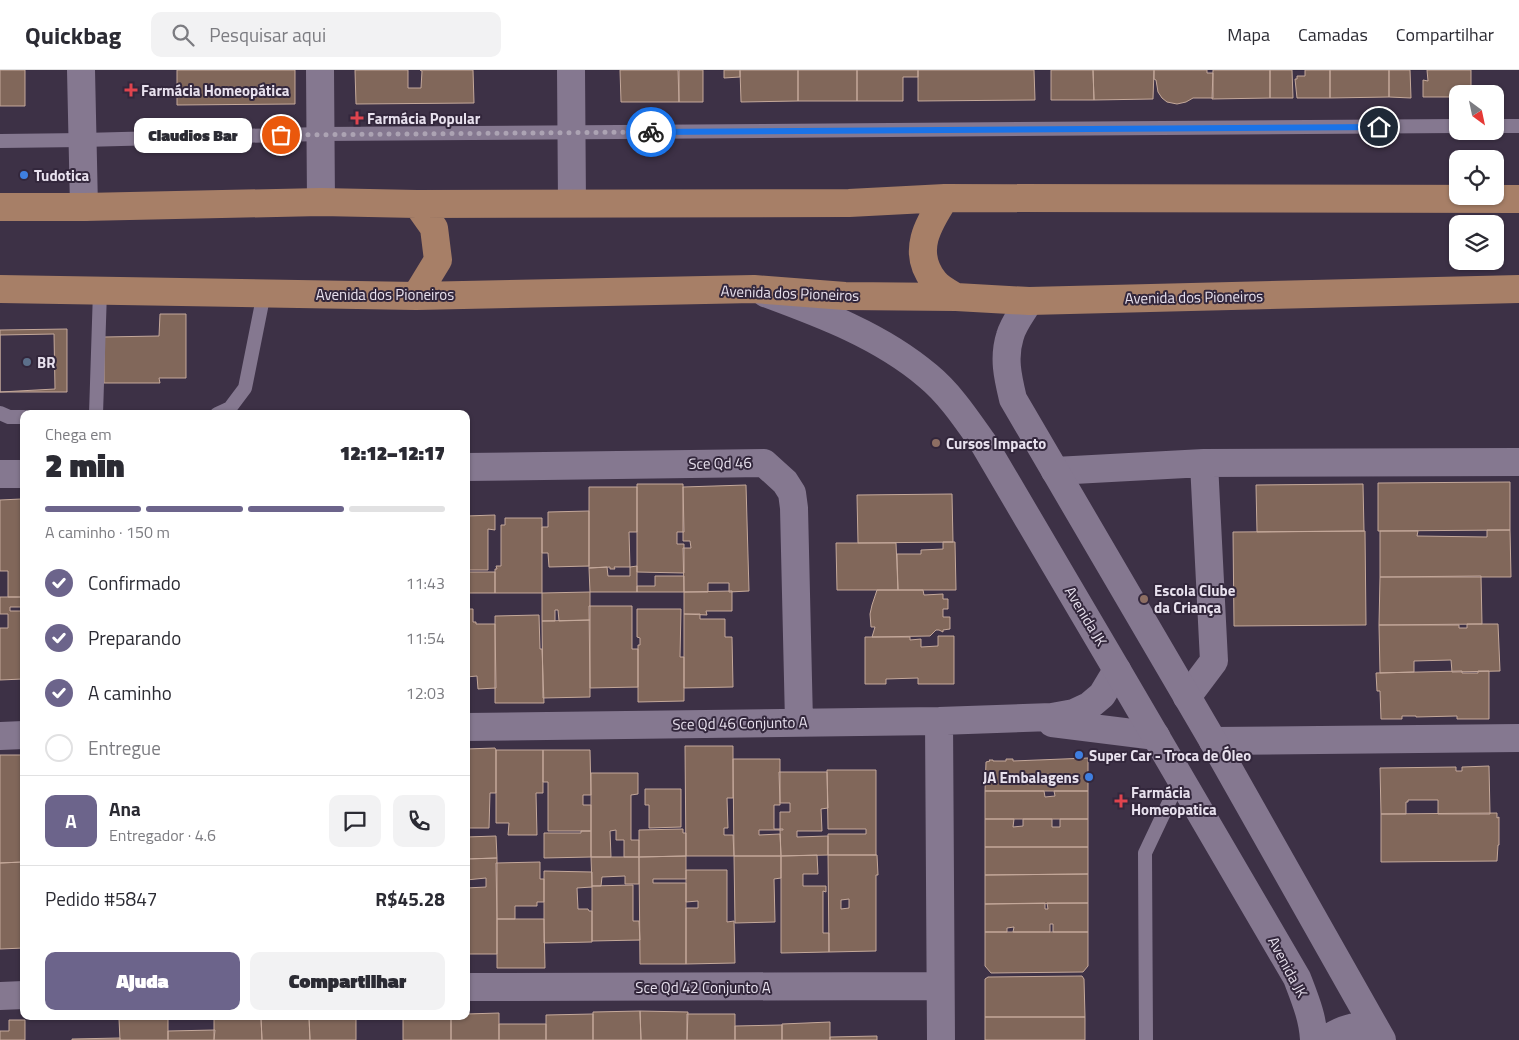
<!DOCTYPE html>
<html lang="pt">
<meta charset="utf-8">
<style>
:root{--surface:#fff;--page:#f2f2f3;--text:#2b2b33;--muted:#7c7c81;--line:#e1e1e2;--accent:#6c648b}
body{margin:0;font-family:"Titillium Web",sans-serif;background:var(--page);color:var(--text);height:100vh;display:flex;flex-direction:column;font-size:19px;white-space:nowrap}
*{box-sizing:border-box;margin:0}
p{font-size:16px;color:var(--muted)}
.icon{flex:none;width:28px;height:28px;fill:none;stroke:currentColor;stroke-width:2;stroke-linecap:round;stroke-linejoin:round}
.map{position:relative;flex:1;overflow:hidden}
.panel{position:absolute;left:20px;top:340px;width:450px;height:610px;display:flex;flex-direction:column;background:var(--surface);border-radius:10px;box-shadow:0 1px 4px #0004}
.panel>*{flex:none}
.needle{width:32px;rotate:147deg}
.controls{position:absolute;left:1449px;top:15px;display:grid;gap:10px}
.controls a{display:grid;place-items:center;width:55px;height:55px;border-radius:10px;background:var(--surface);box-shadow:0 1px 4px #0004;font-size:25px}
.pin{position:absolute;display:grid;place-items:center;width:42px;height:42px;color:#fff;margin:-21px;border:2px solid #fff;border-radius:50%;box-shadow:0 1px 5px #0007}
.courier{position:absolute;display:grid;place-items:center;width:50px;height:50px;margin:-25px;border:4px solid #1a73e8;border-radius:50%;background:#fff;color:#222;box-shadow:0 1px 6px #0007}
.bubble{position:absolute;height:35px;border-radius:10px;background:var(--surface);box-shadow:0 1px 4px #0004;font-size:16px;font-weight:800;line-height:35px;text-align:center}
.overview em{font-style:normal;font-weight:800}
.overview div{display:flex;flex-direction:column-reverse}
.overview{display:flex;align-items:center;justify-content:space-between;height:85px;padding:0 25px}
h1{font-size:32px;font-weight:800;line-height:38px}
.bar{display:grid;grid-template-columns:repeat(4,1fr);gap:8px 5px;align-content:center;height:60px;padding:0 25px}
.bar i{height:6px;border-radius:4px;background:var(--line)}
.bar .selected{background:var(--accent)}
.bar p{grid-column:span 4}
.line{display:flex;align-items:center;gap:12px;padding:0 25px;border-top:1px solid var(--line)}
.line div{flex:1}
.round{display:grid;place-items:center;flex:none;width:52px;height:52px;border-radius:10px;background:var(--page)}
ol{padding:0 25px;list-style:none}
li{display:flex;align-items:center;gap:15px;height:55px}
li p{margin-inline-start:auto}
li .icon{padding:5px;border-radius:50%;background:var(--accent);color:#fff;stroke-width:4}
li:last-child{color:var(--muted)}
li i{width:28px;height:28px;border:2px solid var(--line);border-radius:50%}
.primary-button{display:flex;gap:10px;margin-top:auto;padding:10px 25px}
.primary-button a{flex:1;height:58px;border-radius:10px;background:var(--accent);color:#fff;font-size:20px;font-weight:800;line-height:58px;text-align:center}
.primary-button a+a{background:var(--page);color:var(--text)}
header{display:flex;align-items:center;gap:30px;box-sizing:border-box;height:70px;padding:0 25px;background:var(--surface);border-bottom:1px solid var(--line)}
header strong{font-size:24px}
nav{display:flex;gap:28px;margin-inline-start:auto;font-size:18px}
.search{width:350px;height:45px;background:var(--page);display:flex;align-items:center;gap:12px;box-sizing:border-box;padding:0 18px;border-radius:10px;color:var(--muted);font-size:19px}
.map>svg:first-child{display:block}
.building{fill:#81675a;stroke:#c4a89a;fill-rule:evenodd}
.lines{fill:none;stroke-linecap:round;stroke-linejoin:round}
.lane{stroke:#857890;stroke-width:14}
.street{stroke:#857890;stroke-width:28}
.secondary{stroke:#857890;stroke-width:28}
.primary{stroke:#a77f67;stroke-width:28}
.done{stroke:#aca3b3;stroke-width:5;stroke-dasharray:0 9}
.route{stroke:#1a73e8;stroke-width:6}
.health-dot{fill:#e0444e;stroke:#33273c;stroke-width:2}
.shop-dot{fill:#3f7fe0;stroke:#33273c;stroke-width:2}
.service-dot{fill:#5c6f8a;stroke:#33273c;stroke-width:2}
.education-dot{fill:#8d6e63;stroke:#33273c;stroke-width:2}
.labels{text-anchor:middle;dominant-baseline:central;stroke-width:4;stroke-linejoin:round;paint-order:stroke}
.poi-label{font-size:15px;font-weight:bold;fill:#e8e1ee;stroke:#33273c;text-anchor:start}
.street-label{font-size:15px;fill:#e8e1ee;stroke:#33273c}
</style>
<header>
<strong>Quickbag</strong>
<div class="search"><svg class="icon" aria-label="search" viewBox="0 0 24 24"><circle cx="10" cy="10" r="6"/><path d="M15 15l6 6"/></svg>Pesquisar aqui</div>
<nav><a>Mapa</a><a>Camadas</a><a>Compartilhar</a></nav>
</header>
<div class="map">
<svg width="1519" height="970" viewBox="0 0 1519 970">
<rect width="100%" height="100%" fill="#3d3146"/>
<path class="building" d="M 0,0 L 25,0 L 25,36 L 0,36 Z
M 177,0 L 295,0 L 295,34 L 177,35 Z
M 355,0 L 408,0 L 408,18 L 421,18 L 422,1 L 420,0 L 473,0 L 474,33 L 356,34 Z
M 620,0 L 678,0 L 679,32 L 621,32 Z
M 679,0 L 703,0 L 703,32 L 679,32 Z
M 724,0 L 740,0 L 740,7 L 724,8 Z
M 740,0 L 798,0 L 798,31 L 741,32 Z
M 798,0 L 857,0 L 857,31 L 798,31 Z
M 857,0 L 918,0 L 918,7 L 903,7 L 903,31 L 857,31 Z
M 918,0 L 1034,0 L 1035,30 L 918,31 Z
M 1051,0 L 1093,0 L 1094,30 L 1051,30 Z
M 1093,0 L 1154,0 L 1153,29 L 1094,30 Z
M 1154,0 L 1207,0 L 1207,3 L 1213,3 L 1213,28 L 1193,28 L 1186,32 L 1177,34 L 1167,32 L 1162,28 L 1158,22 L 1156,10 L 1154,9 Z
M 1213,0 L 1270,0 L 1270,28 L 1212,29 Z
M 1270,0 L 1292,0 L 1293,28 L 1270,28 Z
M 1305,0 L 1330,0 L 1330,28 L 1297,28 L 1295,9 L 1297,9 L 1297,6 L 1305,6 Z
M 1330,0 L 1389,0 L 1389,27 L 1330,28 Z
M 1389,0 L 1410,0 L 1411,28 L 1389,27 Z
M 1427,0 L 1471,0 L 1471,24 L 1458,24 L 1458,26 L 1451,26 L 1451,27 L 1423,27 L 1423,10 L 1428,11 Z
M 160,244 L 186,244 L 186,308 L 159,308 L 160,313 L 104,313 L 104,267 L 159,266 Z
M 67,259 L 67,322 L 0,322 L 0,260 Z
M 54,264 L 55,319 L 0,322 L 0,265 Z
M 1510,412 L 1510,460 L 1378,461 L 1378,413 Z
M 637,414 L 683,414 L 684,462 L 677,462 L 677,474 L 684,474 L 684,503 L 637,502 Z
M 1363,414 L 1364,461 L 1257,462 L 1256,415 Z
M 746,415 L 749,521 L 729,522 L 729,513 L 708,513 L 708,522 L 684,522 L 683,478 L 691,478 L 690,471 L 683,471 L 683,417 Z
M 589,417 L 637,417 L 637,462 L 629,462 L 630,497 L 614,497 L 615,499 L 610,499 L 610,497 L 589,498 Z
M 952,424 L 953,472 L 858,473 L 857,425 Z
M 21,429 L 22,527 L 8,527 L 8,501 L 0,501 L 0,430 Z
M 589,441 L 589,496 L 549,497 L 548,483 L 542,483 L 542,457 L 548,457 L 548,442 Z
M 495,445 L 495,460 L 488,459 L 488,500 L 466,500 L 466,446 Z
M 505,448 L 542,448 L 542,523 L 495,523 L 495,499 L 497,499 L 496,496 L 501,496 L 501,455 L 505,455 Z
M 1487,460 L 1510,460 L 1511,507 L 1380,507 L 1380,461 L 1418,461 L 1417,466 L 1487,467 Z
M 1365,461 L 1366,555 L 1234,556 L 1233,462 Z
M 943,472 L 955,472 L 956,520 L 898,520 L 897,484 L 921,484 L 921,480 L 943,479 Z
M 836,473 L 896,473 L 898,520 L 837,520 Z
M 637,496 L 637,522 L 590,522 L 589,498 L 607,497 L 608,506 L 630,506 L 630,497 Z
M 466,502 L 495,502 L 495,523 L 466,523 Z
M 655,506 L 684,506 L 684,522 L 637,522 L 637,516 L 655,516 Z
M 1481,506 L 1482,554 L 1379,555 L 1380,507 Z
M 877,520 L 923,520 L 924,525 L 943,524 L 943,529 L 948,529 L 948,539 L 943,539 L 943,547 L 950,547 L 950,559 L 943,560 L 943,562 L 939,560 L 936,560 L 930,566 L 872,567 L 875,557 L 871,557 L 870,544 L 872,535 Z
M 732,521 L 732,541 L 706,541 L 707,545 L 684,544 L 684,522 Z
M 590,522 L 590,550 L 559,551 L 558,540 L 555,540 L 555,551 L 542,551 L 542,523 Z
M 0,527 L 22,527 L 22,537 L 10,537 L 10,541 L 22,541 L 23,609 L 0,610 L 0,558 L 8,558 L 8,544 L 0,544 Z
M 589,536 L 632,536 L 632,579 L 638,579 L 638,617 L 590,618 Z
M 466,539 L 473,539 L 473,552 L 476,552 L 476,554 L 495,554 L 496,618 L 478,619 L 477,606 L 466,607 Z
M 637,539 L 681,539 L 680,587 L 684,587 L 684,631 L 638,632 L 638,575 L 640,575 L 640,568 L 637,567 Z
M 684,544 L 700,544 L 700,549 L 725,549 L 725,567 L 732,567 L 733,617 L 684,618 Z
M 539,545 L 540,579 L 542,579 L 544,633 L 495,633 L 495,546 Z
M 590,550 L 590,627 L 543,628 L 542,551 Z
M 1467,554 L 1498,554 L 1500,601 L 1452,602 L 1451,590 L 1414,591 L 1414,602 L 1380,603 L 1379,555 L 1459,555 L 1459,558 L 1467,558 Z
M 938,566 L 954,566 L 954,614 L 918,614 L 918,608 L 886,609 L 886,614 L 865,614 L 865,567 L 910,567 L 910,570 L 921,569 L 921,577 L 938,576 Z
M 1462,601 L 1462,603 L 1478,603 L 1478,601 L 1489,601 L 1489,649 L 1457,649 L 1457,646 L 1416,647 L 1416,646 L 1402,646 L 1402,649 L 1381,649 L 1380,621 L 1377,621 L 1376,603 Z
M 685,676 L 733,676 L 733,728 L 727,728 L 728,758 L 724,758 L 724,765 L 733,765 L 734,786 L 686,786 Z
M 495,678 L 496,680 L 496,723 L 490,723 L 489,758 L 466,758 L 466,679 Z
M 496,680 L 543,680 L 543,723 L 536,723 L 537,765 L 508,765 L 509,753 L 496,753 Z
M 543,680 L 590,680 L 591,725 L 583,725 L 583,735 L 591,735 L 591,761 L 548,761 L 548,712 L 543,712 Z
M 0,685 L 22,685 L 23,792 L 0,793 Z
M 22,685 L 24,685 L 23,792 L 22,710 Z
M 1088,688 L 1088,721 L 985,721 L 986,692 L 990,691 L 989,690 L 993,690 L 993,691 L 1006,691 L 1006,689 L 1013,689 L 1013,691 Z
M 733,689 L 780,689 L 780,735 L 774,735 L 774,759 L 780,759 L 780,760 L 759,760 L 759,765 L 780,764 L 781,786 L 734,786 Z
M 1489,696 L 1490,744 L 1438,744 L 1438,730 L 1408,730 L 1408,732 L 1406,732 L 1406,744 L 1381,744 L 1380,698 L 1456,697 L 1456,701 L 1462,701 L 1462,697 Z
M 827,700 L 876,700 L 876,785 L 828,785 L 828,764 L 866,764 L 866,759 L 828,759 Z
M 779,702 L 827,702 L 828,738 L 821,739 L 822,761 L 797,761 L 797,767 L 828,766 L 828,785 L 781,786 L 780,760 L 783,760 L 783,759 L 780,759 L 780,742 L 790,742 L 790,733 L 780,733 Z
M 591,703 L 638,703 L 638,724 L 631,725 L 631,770 L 639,770 L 639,787 L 624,787 L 624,770 L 616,770 L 616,760 L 610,761 L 611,787 L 591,787 Z
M 645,719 L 681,719 L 681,757 L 649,758 L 649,735 L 645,735 Z
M 985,721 L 1044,721 L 1045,727 L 1055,726 L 1054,721 L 1088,721 L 1088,749 L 985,749 Z
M 1497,743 L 1497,748 L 1499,747 L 1499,775 L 1498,775 L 1497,791 L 1381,792 L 1381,744 Z
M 985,749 L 1014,749 L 1013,757 L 1023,756 L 1023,749 L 1052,749 L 1052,757 L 1060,757 L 1060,749 L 1088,749 L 1088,777 L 985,777 Z
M 683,759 L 683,763 L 686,763 L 686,786 L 639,787 L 639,760 Z
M 581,761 L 591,761 L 591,787 L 544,788 L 544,763 L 581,763 Z
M 496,766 L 497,788 L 466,789 L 466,767 Z
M 985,777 L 1088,777 L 1088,804 L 985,805 Z
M 817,785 L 818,804 L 803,804 L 803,816 L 826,816 L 826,822 L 823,821 L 823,863 L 829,863 L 829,882 L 781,883 L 781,786 Z
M 828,785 L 877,785 L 878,805 L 876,805 L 876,881 L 829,882 ZM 849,829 L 849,838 L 841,839 L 841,830 Z
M 686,786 L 686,809 L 653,809 L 653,813 L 686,813 L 686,894 L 640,894 L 639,787 Z
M 734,786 L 781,786 L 781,808 L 774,809 L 775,852 L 735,853 Z
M 591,787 L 639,787 L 639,814 L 625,814 L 625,806 L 602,807 L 601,816 L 592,816 Z
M 497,788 L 497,884 L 466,884 L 466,818 L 486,817 L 486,808 L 466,810 L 466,789 Z
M 23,792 L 24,878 L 0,879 L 0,793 Z
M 540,792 L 540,809 L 544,809 L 544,832 L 537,832 L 537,836 L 515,836 L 515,849 L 497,849 L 496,793 Z
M 686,800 L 727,800 L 727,852 L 734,851 L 735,893 L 686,894 L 686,838 L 698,838 L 698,831 L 686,832 Z
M 544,801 L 592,802 L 592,817 L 577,818 L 578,839 L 588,839 L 589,841 L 592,841 L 592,872 L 544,873 Z
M 1088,804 L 1088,833 L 985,834 L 985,805 Z
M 633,815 L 633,851 L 639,851 L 640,870 L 592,871 L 592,816 Z
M 1045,833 L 1045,839 L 1048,839 L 1047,833 L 1088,833 L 1088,862 L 1053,862 L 1053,854 L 1050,854 L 1050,862 L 1013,862 L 1014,857 L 1007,858 L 1007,862 L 985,862 L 985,834 Z
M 497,849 L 544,849 L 545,898 L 497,898 Z
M 985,862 L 1088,862 L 1088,896 L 1083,902 L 991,903 L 985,896 Z
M 1082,906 L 1084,909 L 1085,947 L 985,947 L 985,909 L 988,907 Z
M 640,941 L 688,942 L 687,970 L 641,970 Z
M 640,941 L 641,970 L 593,970 L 593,942 Z
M 499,943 L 499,970 L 451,970 L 451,946 L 466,946 L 466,944 Z
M 593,944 L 593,970 L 546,970 L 546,945 Z
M 687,944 L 735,944 L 735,970 L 687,970 Z
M 356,946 L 356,970 L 310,970 L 309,947 Z
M 451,946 L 451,970 L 403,970 L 403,946 Z
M 309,947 L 310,970 L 262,970 L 261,948 Z
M 985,947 L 1085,947 L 1085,970 L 985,970 Z
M 214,948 L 261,948 L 262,970 L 214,970 Z
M 119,949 L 168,949 L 168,970 L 120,970 Z
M 9,950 L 25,950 L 25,970 L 0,970 L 0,961 L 9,961 Z
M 830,952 L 830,970 L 782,970 L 782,954 Z
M 499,954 L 546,954 L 546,970 L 499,970 Z
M 782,955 L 782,970 L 735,970 L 735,956 Z
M 215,960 L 214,970 L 168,970 L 168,961 Z
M 877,966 L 877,970 L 830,970 L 830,967 Z
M 120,968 L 120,970 L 72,970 L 72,969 Z"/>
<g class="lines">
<path class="lane" d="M 1495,56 L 1519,56
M 0,71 L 83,70 L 320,64 L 1458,56
M 0,343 L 9,347 L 24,347
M 96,344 L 100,221
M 217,344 L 230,338 L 245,318 L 264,223
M 1146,970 L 1145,783 L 1180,709"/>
<path class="street" d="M 81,0 L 84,137
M 320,0 L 321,132
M 571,0 L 572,133
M 466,397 L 764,393 L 785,412 L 792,423 L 794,438 L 799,652
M 1055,401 L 1204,393
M 0,404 L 24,404
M 1187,627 L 1214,591 L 1204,393 L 1519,392
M 939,651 L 941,970
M 1052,653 L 1156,666
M 466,657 L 939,651 L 1052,647 L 1074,643 L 1089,636 L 1102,625 L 1117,600
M 0,666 L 24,665
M 1213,671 L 1519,668
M 466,917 L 940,916
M 0,926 L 24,925"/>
<path class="secondary" d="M 765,223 C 822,244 881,266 928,306 C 950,324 967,350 984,374 L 1117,600 L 1297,908 C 1305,929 1313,948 1314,970
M 1029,231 C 1023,242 1013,254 1010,266 C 1003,288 1008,308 1013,329 L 1213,671 L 1382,970
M 1326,970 C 1335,963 1352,955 1364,957 C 1369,957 1374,961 1378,963"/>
<path class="primary" d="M 945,128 C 928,154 911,182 934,211 C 939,218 949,223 956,227
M 0,137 L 84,137 L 321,132 L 417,134 L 849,133 L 945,128 L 1519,129
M 0,219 L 416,226 L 754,219 L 845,226 L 956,227 L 1029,231 L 1519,219
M 416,226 L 438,190 L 434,158 L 417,134"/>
</g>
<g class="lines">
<path class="done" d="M 281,65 L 651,62"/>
<path class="route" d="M 651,62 L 1379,57"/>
</g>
<g class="health-dot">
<path d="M128.5 12.5h5v5h5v5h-5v5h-5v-5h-5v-5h5z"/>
<path d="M354.5 40.5h5v5h5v5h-5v5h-5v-5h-5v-5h5z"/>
<path d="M1118.5 723.5h5v5h5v5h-5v5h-5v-5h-5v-5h5z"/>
</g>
<g class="shop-dot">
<circle cx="24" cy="105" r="5"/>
<circle cx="1079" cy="685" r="5"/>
<circle cx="1089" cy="707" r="5"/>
</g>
<circle class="service-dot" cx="27" cy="292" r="5"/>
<g class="education-dot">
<circle cx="936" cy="373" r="5"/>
<circle cx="1144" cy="529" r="5"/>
</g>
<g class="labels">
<g class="poi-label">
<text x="141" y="20">Farmácia Homeopática</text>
<text x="367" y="48">Farmácia Popular</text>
<text x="34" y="105">Tudotica</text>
<text x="37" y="292">BR</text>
<text x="946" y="373">Cursos Impacto</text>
<text x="1154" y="520">Escola Clube<tspan x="1154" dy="17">da Criança</tspan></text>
<text x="1089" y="685">Super Car - Troca de Óleo</text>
<text x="1079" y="707" text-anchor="end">JA Embalagens</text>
<text x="1131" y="722">Farmácia<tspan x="1131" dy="17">Homeopatica</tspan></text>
</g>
<g class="street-label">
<text transform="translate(790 223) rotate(2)">Avenida dos Pioneiros</text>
<text x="385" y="224">Avenida dos Pioneiros</text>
<text transform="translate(1194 227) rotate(-1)">Avenida dos Pioneiros</text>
<text transform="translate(720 393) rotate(-1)">Sce Qd 46</text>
<text transform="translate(1086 546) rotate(59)">Avenida JK</text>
<text transform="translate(740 653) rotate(-1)">Sce Qd 46 Conjunto A</text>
<text transform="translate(1288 897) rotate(62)">Avenida JK</text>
<text x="703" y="917">Sce Qd 42 Conjunto A</text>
</g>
</g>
</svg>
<div class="controls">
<a><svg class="needle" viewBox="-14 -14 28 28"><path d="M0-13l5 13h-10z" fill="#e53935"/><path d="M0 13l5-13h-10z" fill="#7c7c81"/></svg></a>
<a><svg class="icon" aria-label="locate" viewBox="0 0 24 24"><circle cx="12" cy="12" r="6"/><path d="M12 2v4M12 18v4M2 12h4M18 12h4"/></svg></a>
<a><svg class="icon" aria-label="layers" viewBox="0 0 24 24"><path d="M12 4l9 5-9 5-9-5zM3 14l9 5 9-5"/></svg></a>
</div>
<div class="pin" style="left:281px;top:65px;background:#ea580c"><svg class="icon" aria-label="bag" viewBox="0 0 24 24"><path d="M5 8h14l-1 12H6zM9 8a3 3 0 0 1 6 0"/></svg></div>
<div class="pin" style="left:1379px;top:57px;background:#1f2937"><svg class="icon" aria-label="home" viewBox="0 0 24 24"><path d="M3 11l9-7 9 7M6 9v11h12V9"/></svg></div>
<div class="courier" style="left:651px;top:62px"><svg class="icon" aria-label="bike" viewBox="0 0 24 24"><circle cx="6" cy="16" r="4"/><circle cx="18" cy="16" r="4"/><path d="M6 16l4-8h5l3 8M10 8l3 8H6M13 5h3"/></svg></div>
<div class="bubble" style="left:134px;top:48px;width:118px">Claudios Bar</div>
<section class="panel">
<div class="overview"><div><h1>2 min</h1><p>Chega em</p></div><em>12:12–12:17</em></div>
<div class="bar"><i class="selected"></i><i class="selected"></i><i class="selected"></i><i></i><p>A caminho · 150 m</p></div>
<ol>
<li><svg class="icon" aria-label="check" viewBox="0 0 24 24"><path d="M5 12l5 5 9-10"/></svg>Confirmado<p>11:43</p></li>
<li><svg class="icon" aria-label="check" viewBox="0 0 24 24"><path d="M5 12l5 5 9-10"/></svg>Preparando<p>11:54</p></li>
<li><svg class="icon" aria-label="check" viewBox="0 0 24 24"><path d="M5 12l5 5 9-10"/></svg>A caminho<p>12:03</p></li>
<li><i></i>Entregue</li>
</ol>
<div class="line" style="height:90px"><b class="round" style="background:var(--accent);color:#fff">A</b><div><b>Ana</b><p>Entregador · 4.6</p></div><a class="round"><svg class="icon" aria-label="chat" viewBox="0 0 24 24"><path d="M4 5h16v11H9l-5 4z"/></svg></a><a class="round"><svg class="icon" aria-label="phone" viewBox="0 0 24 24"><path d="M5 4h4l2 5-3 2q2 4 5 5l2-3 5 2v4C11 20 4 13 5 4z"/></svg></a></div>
<div class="line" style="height:65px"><div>Pedido #5847</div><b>R$45.28</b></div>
<div class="primary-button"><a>Ajuda</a><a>Compartilhar</a></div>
</section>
</div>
